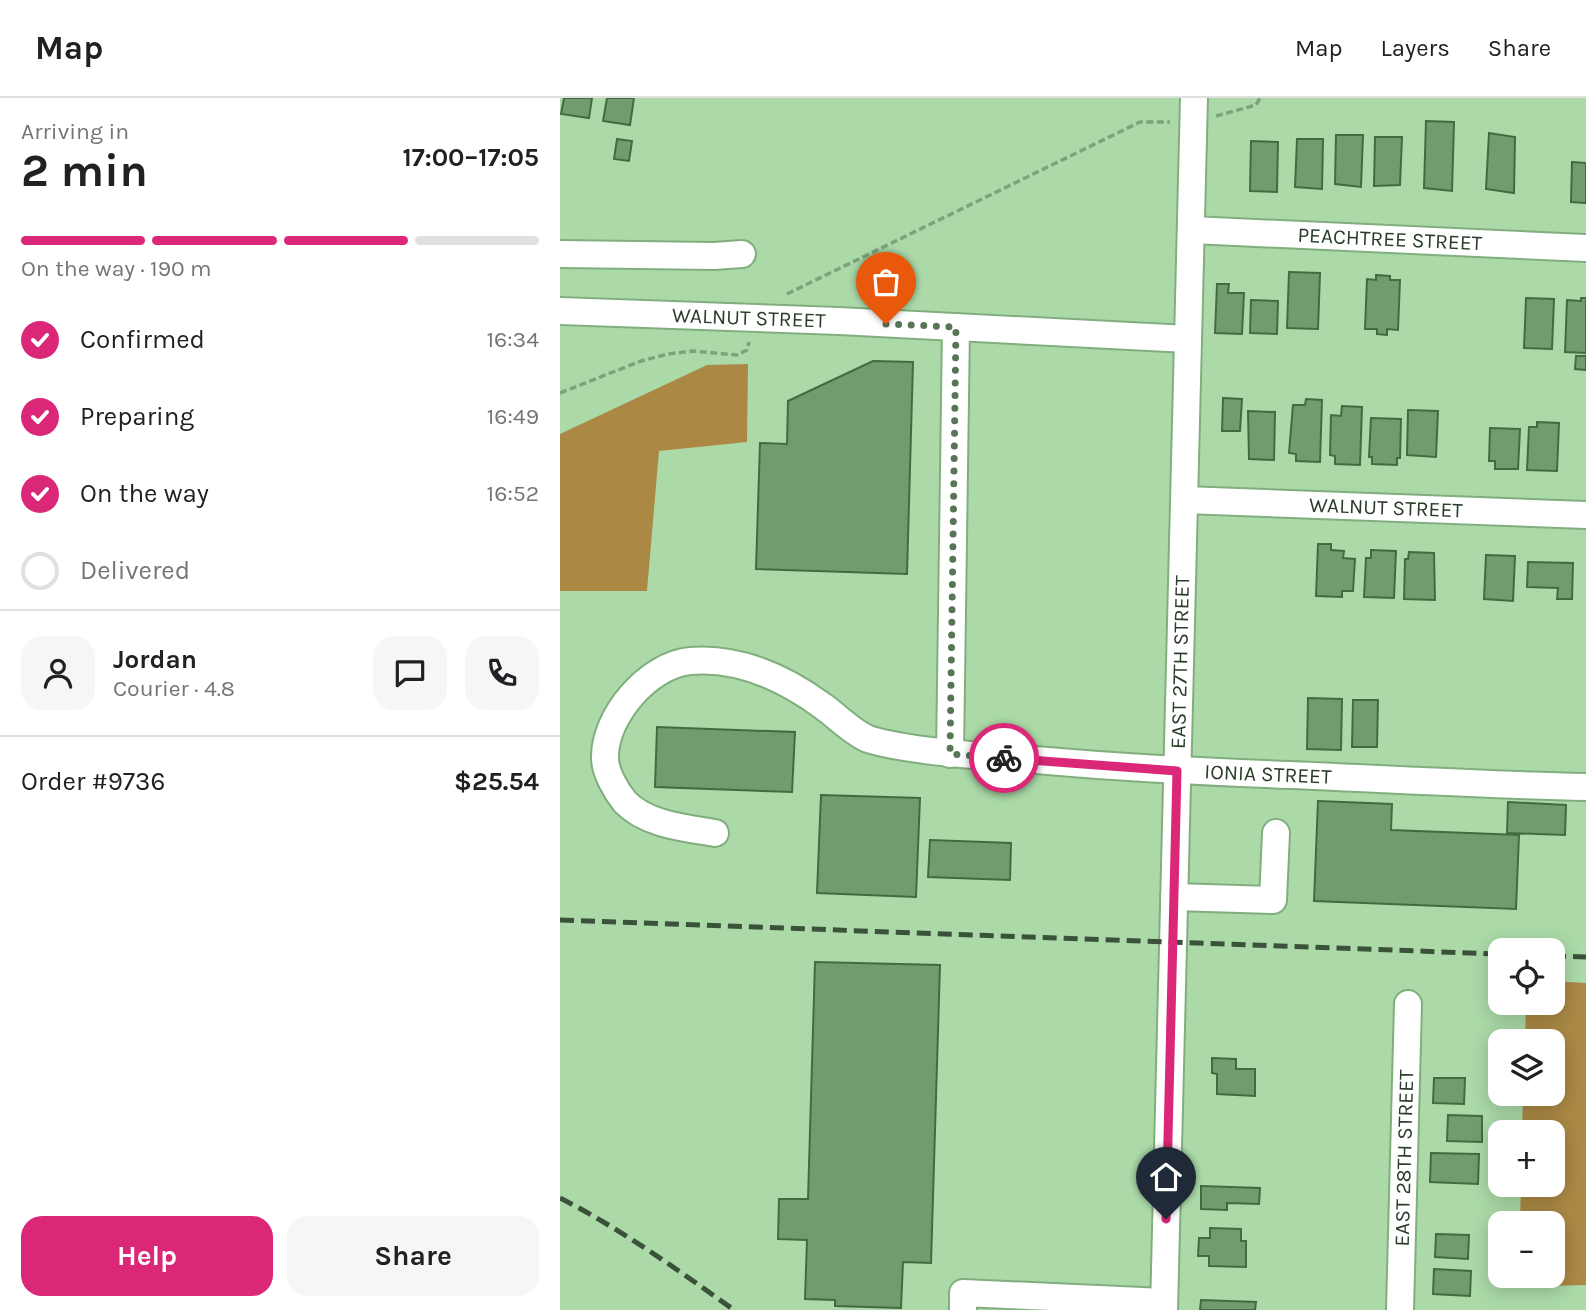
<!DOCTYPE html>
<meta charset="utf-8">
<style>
:root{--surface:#fff;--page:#f6f6f6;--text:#202124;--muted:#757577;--line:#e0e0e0;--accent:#db2777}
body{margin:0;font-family:Karla,sans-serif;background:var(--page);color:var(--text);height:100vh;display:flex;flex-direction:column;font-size:26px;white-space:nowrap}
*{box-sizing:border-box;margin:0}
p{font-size:23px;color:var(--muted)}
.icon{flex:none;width:38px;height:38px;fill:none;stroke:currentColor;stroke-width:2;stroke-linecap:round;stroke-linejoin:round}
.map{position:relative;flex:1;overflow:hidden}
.panel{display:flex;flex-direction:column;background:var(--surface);width:560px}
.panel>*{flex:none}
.buttons{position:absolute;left:928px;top:840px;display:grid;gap:14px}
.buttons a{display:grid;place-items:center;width:77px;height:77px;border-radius:14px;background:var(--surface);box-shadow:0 4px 18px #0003;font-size:35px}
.pin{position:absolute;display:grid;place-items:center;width:60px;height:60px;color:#fff;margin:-72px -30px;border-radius:50% 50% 50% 0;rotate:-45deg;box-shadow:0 0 7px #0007}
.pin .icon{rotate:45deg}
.courier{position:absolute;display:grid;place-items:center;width:70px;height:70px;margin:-35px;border:5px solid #db2777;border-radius:50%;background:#fff;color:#222;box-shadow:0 2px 9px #0007}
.head em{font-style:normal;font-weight:700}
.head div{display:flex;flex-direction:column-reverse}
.head{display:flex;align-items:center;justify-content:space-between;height:119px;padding:0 21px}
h1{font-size:46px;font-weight:700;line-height:52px}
.bar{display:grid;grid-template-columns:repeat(4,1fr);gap:10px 7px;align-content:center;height:84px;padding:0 21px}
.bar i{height:9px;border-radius:5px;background:var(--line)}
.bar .current{background:var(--accent)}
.bar p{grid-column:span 4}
.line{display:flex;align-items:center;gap:18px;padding:0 21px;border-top:2px solid var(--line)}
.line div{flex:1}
.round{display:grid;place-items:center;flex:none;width:74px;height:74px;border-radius:21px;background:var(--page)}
ol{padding:0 21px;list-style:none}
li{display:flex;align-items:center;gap:21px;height:77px}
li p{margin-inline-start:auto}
li .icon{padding:7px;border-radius:50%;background:var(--accent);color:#fff;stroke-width:4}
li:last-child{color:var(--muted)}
li i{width:38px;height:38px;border:4px solid var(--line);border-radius:50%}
.primary-button{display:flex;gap:14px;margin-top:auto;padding:14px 21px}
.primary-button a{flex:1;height:80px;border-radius:21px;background:var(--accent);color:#fff;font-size:28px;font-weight:700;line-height:80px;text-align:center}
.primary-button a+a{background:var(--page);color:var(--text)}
header{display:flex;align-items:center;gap:42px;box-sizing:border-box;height:98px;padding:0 35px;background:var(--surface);border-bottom:2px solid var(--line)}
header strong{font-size:33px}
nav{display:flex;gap:38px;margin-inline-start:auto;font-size:24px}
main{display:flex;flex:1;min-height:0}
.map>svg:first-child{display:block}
.forest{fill:#ab8945}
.building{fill:#719d6e;stroke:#416c40;stroke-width:2}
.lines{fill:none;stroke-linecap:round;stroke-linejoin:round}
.minor-casing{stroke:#81ae7e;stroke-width:30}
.path{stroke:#7ea37c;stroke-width:3.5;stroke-dasharray:7 3.5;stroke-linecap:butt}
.minor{stroke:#fff;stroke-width:26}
.rail{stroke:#3b523a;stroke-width:5;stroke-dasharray:14 7;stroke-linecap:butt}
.done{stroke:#587556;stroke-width:7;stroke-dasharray:0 12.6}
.route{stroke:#db2777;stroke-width:9}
.labels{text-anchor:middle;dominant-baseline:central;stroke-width:5;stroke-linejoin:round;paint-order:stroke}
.street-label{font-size:21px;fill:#2b3e2a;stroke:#abdaa8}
</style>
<header>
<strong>Map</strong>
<nav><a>Map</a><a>Layers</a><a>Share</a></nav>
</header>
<main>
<section class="panel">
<div class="head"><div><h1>2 min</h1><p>Arriving in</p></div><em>17:00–17:05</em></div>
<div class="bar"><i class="current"></i><i class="current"></i><i class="current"></i><i></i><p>On the way · 190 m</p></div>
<ol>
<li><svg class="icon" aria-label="check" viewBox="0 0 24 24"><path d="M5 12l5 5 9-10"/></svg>Confirmed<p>16:34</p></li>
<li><svg class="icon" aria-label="check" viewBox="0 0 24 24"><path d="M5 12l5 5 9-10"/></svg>Preparing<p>16:49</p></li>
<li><svg class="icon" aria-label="check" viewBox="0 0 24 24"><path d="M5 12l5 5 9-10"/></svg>On the way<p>16:52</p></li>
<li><i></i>Delivered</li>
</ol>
<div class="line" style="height:126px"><a class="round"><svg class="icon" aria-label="person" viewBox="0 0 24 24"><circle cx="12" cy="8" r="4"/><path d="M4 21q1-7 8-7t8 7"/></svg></a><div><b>Jordan</b><p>Courier · 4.8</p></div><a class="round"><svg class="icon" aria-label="chat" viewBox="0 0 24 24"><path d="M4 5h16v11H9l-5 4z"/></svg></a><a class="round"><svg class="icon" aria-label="phone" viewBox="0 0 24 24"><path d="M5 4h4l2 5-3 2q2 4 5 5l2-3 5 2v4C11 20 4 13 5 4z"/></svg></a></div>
<div class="line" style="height:91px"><div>Order #9736</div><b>$25.54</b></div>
<div class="primary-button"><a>Help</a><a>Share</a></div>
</section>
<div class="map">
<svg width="1026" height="1212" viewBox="0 0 1026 1212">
<rect width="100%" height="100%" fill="#abdaa8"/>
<path class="forest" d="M 188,266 L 187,344 L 99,353 L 87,493 L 0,493 L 0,336 L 147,267 Z
M 992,883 L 1026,885 L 1026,1187 L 958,1189 L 958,1178 L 992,1178 L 992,1125 L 960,1125 L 961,1087 L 992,1087 L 992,1034 L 962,1034 L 963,996 L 992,996 L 992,943 L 965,943 L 966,905 L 992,905 Z"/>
<path class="building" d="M 4,0 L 32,0 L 29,20 L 1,16 Z
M 47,0 L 74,0 L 70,27 L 43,23 Z
M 866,23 L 894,24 L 892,93 L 864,90 Z
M 929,35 L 955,39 L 954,95 L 926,91 Z
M 776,37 L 803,37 L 801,89 L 775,86 Z
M 815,39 L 842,39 L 840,87 L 814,88 Z
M 57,41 L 72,43 L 69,63 L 54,61 Z
M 737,41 L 763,41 L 762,91 L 735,89 Z
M 691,43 L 718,44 L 717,94 L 690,93 Z
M 1012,64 L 1026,65 L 1026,105 L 1011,104 Z
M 729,174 L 760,175 L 758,231 L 727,230 Z
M 816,177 L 830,178 L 830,182 L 840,182 L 838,232 L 827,231 L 827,237 L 817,236 L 817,231 L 805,231 L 807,181 L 816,182 Z
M 657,186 L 669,186 L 668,195 L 684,195 L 682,236 L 655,235 Z
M 966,200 L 994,201 L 992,251 L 964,250 Z
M 1021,200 L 1026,200 L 1026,255 L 1005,254 L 1007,202 L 1021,203 Z
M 691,202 L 718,203 L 717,236 L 690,235 Z
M 1016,258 L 1026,258 L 1026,272 L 1015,271 Z
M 313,263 L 353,264 L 347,476 L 196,471 L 200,345 L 227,346 L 228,303 Z
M 663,300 L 682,301 L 680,333 L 662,333 Z
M 746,301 L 762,302 L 760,364 L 736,363 L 736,356 L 729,355 L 733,307 L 745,307 Z
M 782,308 L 802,309 L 800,367 L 775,366 L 775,358 L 770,357 L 771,317 L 781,318 Z
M 848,312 L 878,313 L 876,359 L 847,357 Z
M 688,313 L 715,314 L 714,362 L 689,361 Z
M 811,320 L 841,321 L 840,360 L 837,360 L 837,367 L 812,366 L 812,359 L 809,359 Z
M 977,324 L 999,325 L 997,373 L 967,372 L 969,329 L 977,329 Z
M 930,330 L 960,331 L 958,371 L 935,371 L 935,363 L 929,363 Z
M 758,446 L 771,446 L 771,452 L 784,453 L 783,460 L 795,461 L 793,493 L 782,493 L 782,499 L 756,498 Z
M 811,452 L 836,453 L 834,500 L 804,499 L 806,460 L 811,460 Z
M 849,454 L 874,455 L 875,502 L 844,501 L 845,461 L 848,461 Z
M 926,457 L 955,458 L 953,503 L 924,501 Z
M 968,464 L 1013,465 L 1012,501 L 997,501 L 998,490 L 967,489 Z
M 748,600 L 782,601 L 781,652 L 747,651 Z
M 793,602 L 818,602 L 817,649 L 792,649 Z
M 97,629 L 235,634 L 232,694 L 95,689 Z
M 261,697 L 360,700 L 356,799 L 257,795 Z
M 758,703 L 832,706 L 831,732 L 959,737 L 956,811 L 754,803 Z
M 948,704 L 1006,707 L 1005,737 L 947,735 Z
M 370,742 L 451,745 L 450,782 L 368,779 Z
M 255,864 L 380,867 L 371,1165 L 343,1164 L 341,1210 L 275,1208 L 275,1202 L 245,1201 L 247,1142 L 218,1141 L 219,1101 L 248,1101 Z
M 652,960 L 676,961 L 676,971 L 695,971 L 695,998 L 657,996 L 657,976 L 652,975 Z
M 874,980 L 905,980 L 904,1006 L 873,1005 Z
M 888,1017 L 922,1018 L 922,1044 L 887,1043 Z
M 871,1055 L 919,1056 L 918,1086 L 870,1084 Z
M 641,1088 L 700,1090 L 699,1106 L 667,1105 L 667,1112 L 641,1111 Z
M 650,1130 L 681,1131 L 681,1143 L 686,1143 L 686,1169 L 649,1168 L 649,1158 L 638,1158 L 639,1140 L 650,1140 Z
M 876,1136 L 909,1137 L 908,1161 L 875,1159 Z
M 874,1171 L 911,1173 L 910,1198 L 873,1196 Z
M 641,1202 L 696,1204 L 695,1212 L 640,1212 Z"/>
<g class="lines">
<g class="minor-casing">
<g id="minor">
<path id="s1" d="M 632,132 L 1026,150"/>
<path d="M 0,156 L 154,158 L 182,156"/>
<path id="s2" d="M 0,213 L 279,223 L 628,241"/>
<path id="s3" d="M 625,402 L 1026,417"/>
<path d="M 390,656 L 396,229"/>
<path id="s4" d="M 155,735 C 126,730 87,727 65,704 C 56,693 45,674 45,660 C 44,619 88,567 130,563 C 180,559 225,580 264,609 C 278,619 292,634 308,641 C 320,645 332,647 344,649 C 391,657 440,659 488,663 C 569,670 649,674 730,677 C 829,681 927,687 1026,689"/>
<path d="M 614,799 L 713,802 L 716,735"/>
<path d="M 403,1212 L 403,1195 L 604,1204"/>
<path id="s5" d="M 604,1212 L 634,0"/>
<path id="s6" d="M 840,1212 L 848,906"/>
</g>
</g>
<path class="path" d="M 656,18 L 696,7 L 700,0
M 227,196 L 580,24 L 610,24
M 0,295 L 81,263 L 108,256 L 133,253 L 177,257 L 187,252 L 189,244"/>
<use href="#minor" class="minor"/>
<path class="rail" d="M 0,822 L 940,856
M 992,858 L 1026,859
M 0,1100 C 61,1131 118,1172 174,1212"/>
</g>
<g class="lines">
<path class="done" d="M 326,226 L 396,229 L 390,656 L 444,660"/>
<path class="route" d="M 444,660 L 617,673 L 606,1121"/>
</g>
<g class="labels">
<g class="street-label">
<text stroke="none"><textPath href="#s1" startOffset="198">PEACHTREE STREET</textPath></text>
<text stroke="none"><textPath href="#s2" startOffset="189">WALNUT STREET</textPath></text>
<text stroke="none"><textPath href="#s3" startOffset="201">WALNUT STREET</textPath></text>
<text stroke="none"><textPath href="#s5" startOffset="648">EAST 27TH STREET</textPath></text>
<text stroke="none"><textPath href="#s4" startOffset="886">IONIA STREET</textPath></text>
<text stroke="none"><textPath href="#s6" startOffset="152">EAST 28TH STREET</textPath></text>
</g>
</g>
</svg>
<div class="buttons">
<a><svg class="icon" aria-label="locate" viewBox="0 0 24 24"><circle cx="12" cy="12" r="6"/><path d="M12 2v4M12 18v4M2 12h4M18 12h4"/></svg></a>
<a><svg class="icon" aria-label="layers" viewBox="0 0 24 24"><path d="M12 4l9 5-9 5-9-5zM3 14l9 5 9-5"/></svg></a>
<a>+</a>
<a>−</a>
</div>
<div class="pin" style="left:326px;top:226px;background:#ea580c"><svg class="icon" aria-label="bag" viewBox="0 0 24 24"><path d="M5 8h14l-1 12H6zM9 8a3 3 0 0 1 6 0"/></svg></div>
<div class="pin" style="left:606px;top:1121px;background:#1f2937"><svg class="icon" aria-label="home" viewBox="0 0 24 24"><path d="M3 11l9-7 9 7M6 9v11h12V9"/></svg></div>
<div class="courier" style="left:444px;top:660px"><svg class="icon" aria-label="bike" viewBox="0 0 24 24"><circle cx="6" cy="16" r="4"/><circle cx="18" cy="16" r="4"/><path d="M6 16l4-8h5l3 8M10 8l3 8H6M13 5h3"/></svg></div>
</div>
</main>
